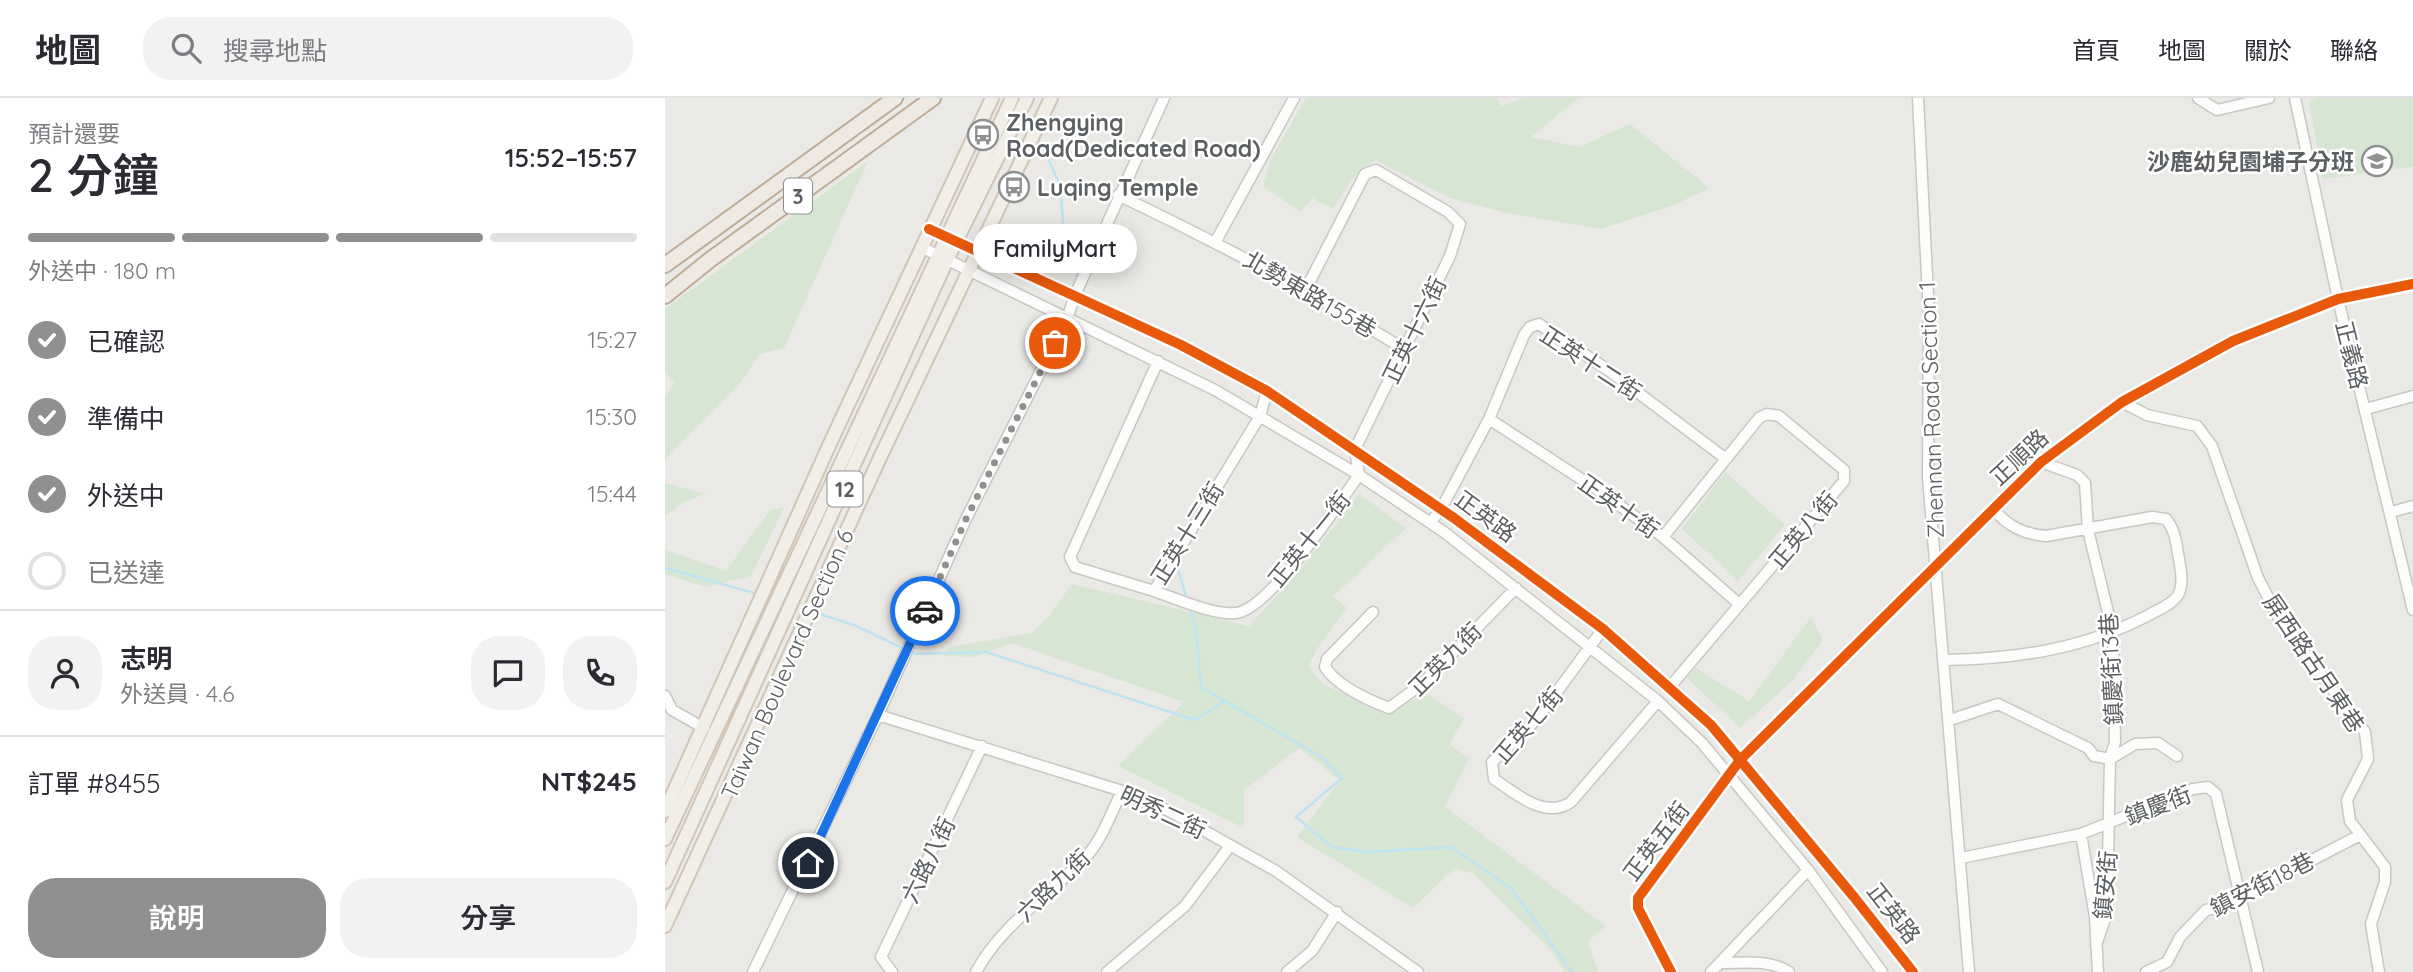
<!DOCTYPE html>
<html lang="zh-TW">
<meta charset="utf-8">
<style>
:root{--surface:#fff;--page:#f2f2f3;--text:#2b2b33;--muted:#7c7c81;--line:#e1e1e2;--accent:#8e9091}
body{margin:0;font-family:Quicksand,"Noto Sans TC",sans-serif;background:var(--page);color:var(--text);height:100vh;display:flex;flex-direction:column;font-size:26px;white-space:nowrap}
*{box-sizing:border-box;margin:0}
p{font-size:23px;color:var(--muted)}
.icon{flex:none;width:38px;height:38px;fill:none;stroke:currentColor;stroke-width:2;stroke-linecap:round;stroke-linejoin:round}
.map{position:relative;flex:1;overflow:hidden}
.side{display:flex;flex-direction:column;background:var(--surface);width:665px}
.side>*{flex:none}
.pin{position:absolute;display:grid;place-items:center;width:60px;height:60px;color:#fff;margin:-30px;border:4px solid #fff;border-radius:50%;box-shadow:0 2px 7px #0007}
.courier{position:absolute;display:grid;place-items:center;width:70px;height:70px;margin:-35px;border:5px solid #1a73e8;border-radius:50%;background:#fff;color:#222;box-shadow:0 2px 9px #0007}
.bubble{position:absolute;height:49px;border-radius:24px;background:var(--surface);box-shadow:0 4px 18px #0003;font-size:23px;font-weight:600;line-height:49px;text-align:center}
.head em{font-style:normal;font-weight:600}
.head div{display:flex;flex-direction:column-reverse}
.head{display:flex;align-items:center;justify-content:space-between;height:119px;padding:0 28px}
h1{font-size:46px;font-weight:600;line-height:52px}
.bar{display:grid;grid-template-columns:repeat(4,1fr);gap:10px 7px;align-content:center;height:84px;padding:0 28px}
.bar i{height:9px;border-radius:5px;background:var(--line)}
.bar .selected{background:var(--accent)}
.bar p{grid-column:span 4}
.line{display:flex;align-items:center;gap:18px;padding:0 28px;border-top:2px solid var(--line)}
.line div{flex:1}
.round{display:grid;place-items:center;flex:none;width:74px;height:74px;border-radius:28px;background:var(--page)}
ol{padding:0 28px;list-style:none}
li{display:flex;align-items:center;gap:21px;height:77px}
li p{margin-inline-start:auto}
li .icon{padding:7px;border-radius:50%;background:var(--accent);color:#fff;stroke-width:4}
li:last-child{color:var(--muted)}
li i{width:38px;height:38px;border:4px solid var(--line);border-radius:50%}
.button{display:flex;gap:14px;margin-top:auto;padding:14px 28px}
.button a{flex:1;height:80px;border-radius:28px;background:var(--accent);color:#fff;font-size:28px;font-weight:600;line-height:80px;text-align:center}
.button a+a{background:var(--page);color:var(--text)}
header{display:flex;align-items:center;gap:42px;box-sizing:border-box;height:98px;padding:0 35px;background:var(--surface);border-bottom:2px solid var(--line)}
header strong{font-size:33px}
nav{display:flex;gap:38px;margin-inline-start:auto;font-size:24px}
.search{width:490px;height:63px;background:var(--page);display:flex;align-items:center;gap:18px;box-sizing:border-box;padding:0 24px;border-radius:28px;color:var(--muted);font-size:26px}
main{display:flex;flex:1;min-height:0}
.map>svg:first-child{display:block}
.green{fill:#d7e5d3}
.lines{fill:none;stroke-linecap:round;stroke-linejoin:round}
.stream{stroke:#bee3f1;stroke-width:2.5}
.minor-casing{stroke:#c7c7c6;stroke-width:13}
.major-casing{stroke:#d0c5b6;stroke-width:16}
.highway-casing{stroke:#beac97;stroke-width:18}
.minor{stroke:#fcfcfb;stroke-width:10}
.major{stroke:#f1eee8;stroke-width:12}
.highway{stroke:#eee9e2;stroke-width:14}
.cycleway-casing{stroke:#fff;stroke-width:15}
.cycleway{stroke:#e8590c;stroke-width:10}
.done{stroke:#8e9091;stroke-width:7;stroke-dasharray:0 12.6}
.route{stroke:#1a73e8;stroke-width:9}
.labels{text-anchor:middle;dominant-baseline:central;stroke-width:5;stroke-linejoin:round;paint-order:stroke}
.shield{fill:#fff;stroke:#8d9092;stroke-width:2}
.shield-label{font-size:21px;font-weight:bold;fill:#5c6063}
.poi-label{font-size:23px;font-weight:bold;fill:#5c6063;stroke:#fff;text-anchor:start}
.street-label{font-size:23px;fill:#5c6063;stroke:#fff}
</style>
<header>
<strong>地圖</strong>
<div class="search"><svg class="icon" aria-label="search" viewBox="0 0 24 24"><circle cx="10" cy="10" r="6"/><path d="M15 15l6 6"/></svg>搜尋地點</div>
<nav><a>首頁</a><a>地圖</a><a>關於</a><a>聯絡</a></nav>
</header>
<main>
<section class="side">
<div class="head"><div><h1>2 分鐘</h1><p>預計還要</p></div><em>15:52–15:57</em></div>
<div class="bar"><i class="selected"></i><i class="selected"></i><i class="selected"></i><i></i><p>外送中 · 180 m</p></div>
<ol>
<li><svg class="icon" aria-label="check" viewBox="0 0 24 24"><path d="M5 12l5 5 9-10"/></svg>已確認<p>15:27</p></li>
<li><svg class="icon" aria-label="check" viewBox="0 0 24 24"><path d="M5 12l5 5 9-10"/></svg>準備中<p>15:30</p></li>
<li><svg class="icon" aria-label="check" viewBox="0 0 24 24"><path d="M5 12l5 5 9-10"/></svg>外送中<p>15:44</p></li>
<li><i></i>已送達</li>
</ol>
<div class="line" style="height:126px"><a class="round"><svg class="icon" aria-label="person" viewBox="0 0 24 24"><circle cx="12" cy="8" r="4"/><path d="M4 21q1-7 8-7t8 7"/></svg></a><div><b>志明</b><p>外送員 · 4.6</p></div><a class="round"><svg class="icon" aria-label="chat" viewBox="0 0 24 24"><path d="M4 5h16v11H9l-5 4z"/></svg></a><a class="round"><svg class="icon" aria-label="phone" viewBox="0 0 24 24"><path d="M5 4h4l2 5-3 2q2 4 5 5l2-3 5 2v4C11 20 4 13 5 4z"/></svg></a></div>
<div class="line" style="height:91px"><div>訂單 #8455</div><b>NT$245</b></div>
<div class="button"><a>說明</a><a>分享</a></div>
</section>
<div class="map">
<svg width="1748" height="874" viewBox="0 0 1748 874">
<rect width="100%" height="100%" fill="#ebe9e6"/>
<path class="green" d="M 641,0 L 831,0 L 837,8 L 859,0 L 914,0 L 866,39 L 914,49 L 965,26 L 1044,90 L 1009,107 L 936,131 L 841,115 L 785,100 L 710,62 L 687,81 L 668,111 L 647,100 L 636,114 L 598,88 L 606,61 Z
M 1650,0 L 1748,0 L 1748,69 L 1658,81 L 1644,5 Z
M 203,63 L 119,250 L 95,256 L 71,290 L 0,362 L 0,299 L 9,285 L 0,273 L 0,211 Z
M 1060,374 L 1120,427 L 1073,483 L 1017,431 Z
M 0,385 L 40,396 L 17,405 L 0,418 Z
M 694,396 L 741,430 L 668,499 L 682,510 L 650,554 L 644,569 L 658,586 L 723,615 L 762,595 L 799,621 L 784,646 L 804,661 L 780,709 L 941,828 L 923,843 L 933,874 L 899,874 L 886,852 L 809,776 L 790,770 L 748,810 L 632,739 L 675,682 L 634,650 L 579,692 L 579,730 L 453,668 L 519,604 L 347,545 L 308,559 L 279,558 L 285,549 L 367,535 L 383,519 L 407,486 L 584,528 L 630,478 Z
M 119,410 L 86,478 L 40,489 L 0,476 L 0,452 L 61,473 L 105,412 Z
M 1146,519 L 1158,542 L 1127,583 L 1075,630 L 1022,580 L 1031,570 L 1084,603 Z"/>
<g class="lines">
<path class="stream" d="M 375,43 L 395,87 L 401,161
M 0,470 L 89,495
M 513,471 L 522,501
M 525,511 L 531,530 L 536,589 L 658,660 L 677,680 L 631,719 L 667,749 L 702,754 L 786,749 L 846,790 L 907,874
M 152,515 L 189,527 L 235,549
M 250,556 L 321,554 L 530,622 L 560,603"/>
<g class="minor-casing">
<path id="minor" d="M 1253,0 L 1264,218 L 1263,379 L 1304,874
M 1533,0 L 1552,12 L 1604,0
M 1630,0 L 1673,201 L 1748,512
M 453,97 C 552,144 646,194 739,251
M 264,131 L 516,247 L 602,293 L 789,420 L 938,531 L 1046,627 L 1189,799 L 1248,874
M 551,143 L 629,0
M 256,149 L 550,292 L 694,377 L 779,434 L 993,603 L 1037,645 L 1143,772 L 1217,874
M 493,263 L 405,459 L 410,469 L 489,493 L 595,318 L 602,293
M 1457,304 L 1482,317 L 1532,328 L 1547,348 L 1593,480 L 1617,526 L 1700,634 L 1703,661 L 1682,702 L 1685,723 L 1720,769 L 1720,784 L 1706,826 L 1714,874
M 1701,311 L 1748,298
M 824,321 L 936,394 L 998,439 L 1074,506
M 1376,364 L 1412,377 L 1420,385 L 1423,432 L 1448,535 L 1450,644 L 1445,661 L 1442,815 L 1431,847
M 1726,414 L 1748,408
M 766,424 L 776,411 L 824,321 L 859,237 L 865,229 L 874,226 L 943,272 L 1061,361
M 998,439 L 1094,320 L 1102,316 L 1114,318 L 1179,372 L 1179,383 L 1004,590
M 489,493 C 510,500 550,518 571,515 C 605,511 673,406 694,377 L 690,351 L 785,158 L 795,126 L 783,114 L 711,72 L 700,76 L 641,191
M 708,514 L 662,561 L 660,569 C 672,588 703,602 724,610 L 757,586 L 851,490
M 938,531 L 872,621 L 827,664 L 829,681 C 851,696 881,722 906,704 L 993,603
M 1280,562 C 1351,561 1418,551 1482,518 C 1492,512 1507,507 1513,497 C 1519,486 1516,473 1514,461 C 1511,446 1511,433 1501,421 L 1487,419 L 1381,438 C 1359,436 1344,429 1329,412
M 0,598 L 7,612 L 39,630
M 213,617 L 457,693 L 506,714 L 611,773 L 753,874
M 1285,622 L 1333,606 L 1423,650 L 1429,658 L 1445,661 L 1470,646 L 1493,645 L 1512,658
M 1416,736 L 1430,819 L 1433,874
M 1296,760 L 1416,736 L 1528,691 L 1543,689 L 1551,696 L 1593,874
M 1057,865 C 1078,865 1105,861 1124,874
M 88,874 L 213,617 L 301,421 L 402,221 L 410,197 L 499,0
M 227,874 L 216,859 L 317,648
M 311,874 C 336,827 383,798 420,760 C 437,742 446,715 457,693
M 442,874 L 520,808 L 565,748
M 622,874 L 647,853 L 672,814
M 1006,874 L 973,810 L 973,800 L 1075,662 L 1376,364 L 1457,304 L 1568,243 L 1673,201 L 1748,186
M 1046,874 L 1143,772
M 1481,874 L 1502,864 L 1515,839 L 1541,812 L 1557,809 L 1695,737"/>
</g>
<g class="major-casing">
<path id="major" d="M 0,713 L 167,341 L 327,0
M 0,741 L 347,0
M 0,784 L 282,162 L 362,0
M 0,828 L 213,364 L 386,0"/>
</g>
<g class="highway-casing">
<path id="highway" d="M 0,167 L 230,0
M 0,198 L 46,161 L 268,0"/>
</g>
<use href="#minor" class="minor"/>
<use href="#major" class="major"/>
<use href="#highway" class="highway"/>
<g class="cycleway-casing">
<path id="cycleway" d="M 264,131 L 516,247 L 602,293 L 789,420 L 938,531 L 1046,627 L 1189,799 L 1248,874
M 1006,874 L 973,810 L 973,800 L 1075,662 L 1376,364 L 1457,304 L 1568,243 L 1673,201 L 1748,186"/>
</g>
<use href="#cycleway" class="cycleway"/>
</g>
<g class="lines">
<path class="done" d="M 260,513 L 301,421 L 390,245"/>
<path class="route" d="M 143,765 L 260,513"/>
</g>
<defs>
<g id="bus-ring" transform="scale(1.575)"><circle r="9.5" fill="#fff" stroke="#8e9091" stroke-width="1.5"/><path d="M-5-6H5V4H4V6H2V4H-2V6H-4V4H-5ZM-3.5-4V0h7V-4ZM-3.5 1.2v1.5H-2V1.2ZM2 1.2v1.5H3.5V1.2Z" fill="#8e9091"/></g>
<g id="school-ring" transform="scale(1.575)"><circle r="9.5" fill="#fff" stroke="#8e9091" stroke-width="1.5"/><path d="M0-5L7-2L0 1L-7-2ZM-4 1L0 2.5L4 1V4Q0 6-4 4Z" fill="#8e9091"/></g>
</defs>
<g fill-rule="evenodd">
<use href="#bus-ring" x="318" y="37"/>
<use href="#school-ring" x="1712" y="63"/>
<use href="#bus-ring" x="349" y="89"/>
</g>
<g class="labels">
<g class="shield">
<rect x="119" y="80.5" width="28" height="35" rx="5"/>
<rect x="162.5" y="373.5" width="35" height="35" rx="5"/>
</g>
<g class="shield-label">
<text x="133" y="98">3</text>
<text x="180" y="391">12</text>
</g>
<g class="poi-label">
<text x="341" y="24">Zhengying<tspan x="341" dy="26">Road(Dedicated Road)</tspan></text>
<text x="1689" y="63" text-anchor="end">沙鹿幼兒園埔子分班</text>
<text x="372" y="89">Luqing Temple</text>
</g>
<g class="street-label">
<text transform="translate(645 196) rotate(30)">北勢東路155巷</text>
<text transform="translate(749 232) rotate(-64)">正英十六街</text>
<text transform="translate(1687 257) rotate(76)">正義路</text>
<text transform="translate(926 265) rotate(33)">正英十二街</text>
<text transform="translate(1266 312) rotate(-92)">Zhennan Road Section 1</text>
<text transform="translate(1354 359) rotate(-43)">正順路</text>
<text transform="translate(954 408) rotate(35)">正英十街</text>
<text transform="translate(821 418) rotate(36)">正英路</text>
<text transform="translate(1138 432) rotate(-50)">正英八街</text>
<text transform="translate(522 435) rotate(-58)">正英十三街</text>
<text transform="translate(644 441) rotate(-51)">正英十一街</text>
<text transform="translate(780 561) rotate(-45)">正英九街</text>
<text transform="translate(1649 565) rotate(56)">屏西路古月東巷</text>
<text transform="translate(122 566) rotate(-66)">Taiwan Boulevard Section 6</text>
<text transform="translate(1446 571) rotate(-93)">鎮慶街13巷</text>
<text transform="translate(863 627) rotate(-49)">正英七街</text>
<text transform="translate(1493 707) rotate(-21)">鎮慶街</text>
<text transform="translate(498 714) rotate(25)">明秀二街</text>
<text transform="translate(991 743) rotate(-53)">正英五街</text>
<text transform="translate(263 762) rotate(-64)">六路八街</text>
<text transform="translate(1597 786) rotate(-27)">鎮安街18巷</text>
<text transform="translate(388 787) rotate(-44)">六路九街</text>
<text transform="translate(1440 787) rotate(-85)">鎮安街</text>
<text transform="translate(1229 815) rotate(52)">正英路</text>
</g>
</g>
</svg>
<div class="pin" style="left:390px;top:245px;background:#ea580c"><svg class="icon" aria-label="bag" viewBox="0 0 24 24"><path d="M5 8h14l-1 12H6zM9 8a3 3 0 0 1 6 0"/></svg></div>
<div class="pin" style="left:143px;top:765px;background:#1f2937"><svg class="icon" aria-label="home" viewBox="0 0 24 24"><path d="M3 11l9-7 9 7M6 9v11h12V9"/></svg></div>
<div class="courier" style="left:260px;top:513px"><svg class="icon" aria-label="car" viewBox="0 0 24 24"><path d="M5 17H2v-5l4-1 3-4h7l3 4 3 1v5h-3M9 17h6M6 11h13"/><circle cx="7" cy="17" r="2"/><circle cx="17" cy="17" r="2"/></svg></div>
<div class="bubble" style="left:308px;top:126px;width:164px">FamilyMart</div>
</div>
</main>
